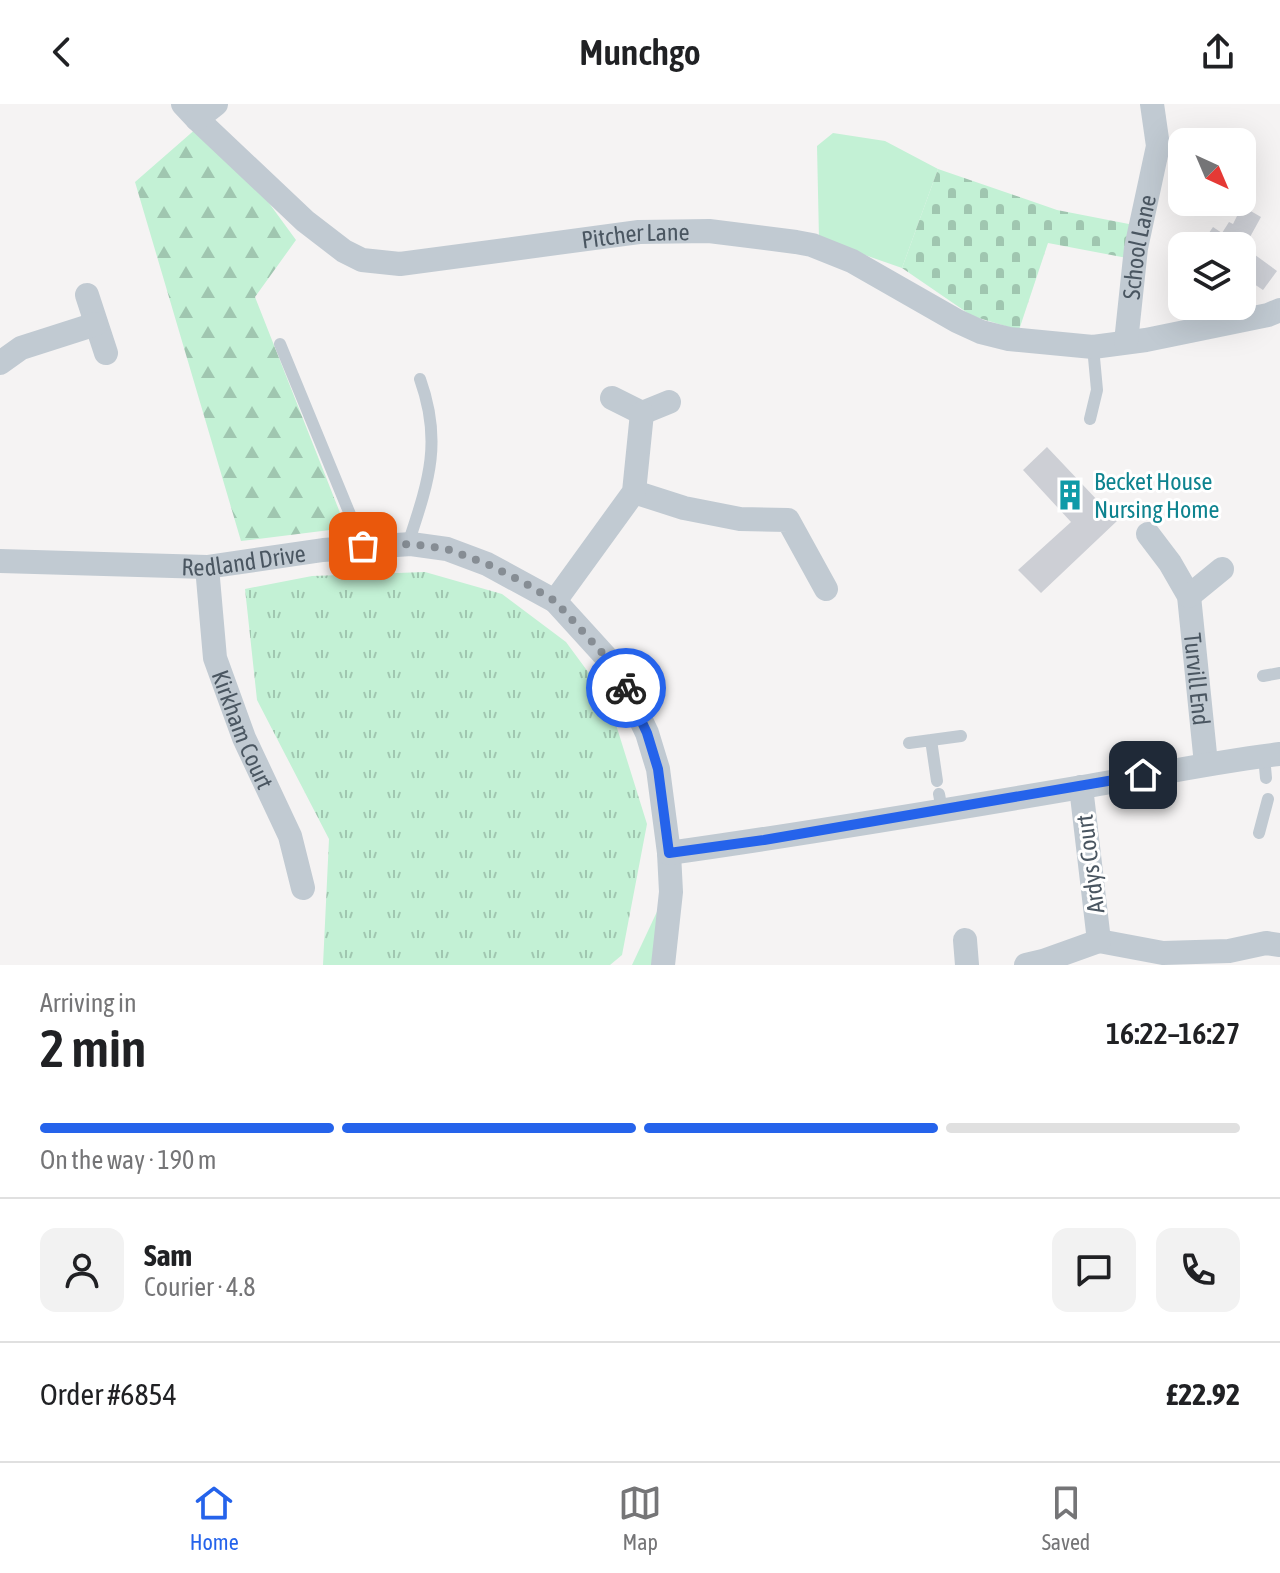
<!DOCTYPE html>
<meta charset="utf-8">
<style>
:root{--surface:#fff;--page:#f2f2f2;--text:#202124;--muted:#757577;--line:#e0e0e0;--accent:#2563eb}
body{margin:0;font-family:"Asap Condensed",sans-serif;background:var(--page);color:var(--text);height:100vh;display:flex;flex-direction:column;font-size:30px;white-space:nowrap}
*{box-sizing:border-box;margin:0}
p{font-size:26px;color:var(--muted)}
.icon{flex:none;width:44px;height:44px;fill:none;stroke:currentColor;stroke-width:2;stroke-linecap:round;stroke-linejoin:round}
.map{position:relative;height:861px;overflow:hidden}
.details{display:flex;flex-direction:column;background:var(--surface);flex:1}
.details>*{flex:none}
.needle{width:52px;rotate:136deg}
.tools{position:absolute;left:1168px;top:24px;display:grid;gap:16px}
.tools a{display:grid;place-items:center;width:88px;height:88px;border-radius:16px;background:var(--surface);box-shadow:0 8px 32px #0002;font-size:40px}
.pin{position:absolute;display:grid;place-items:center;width:68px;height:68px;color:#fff;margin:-34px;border-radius:16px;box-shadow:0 4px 12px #0006}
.courier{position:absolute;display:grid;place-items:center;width:80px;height:80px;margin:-40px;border:6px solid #2563eb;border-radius:50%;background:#fff;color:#222;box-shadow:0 2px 10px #0007}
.overview em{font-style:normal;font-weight:600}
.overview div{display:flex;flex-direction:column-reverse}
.overview{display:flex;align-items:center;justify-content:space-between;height:136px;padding:0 40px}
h1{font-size:52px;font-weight:600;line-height:60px}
.bar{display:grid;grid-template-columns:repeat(4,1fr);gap:12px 8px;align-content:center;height:96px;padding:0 40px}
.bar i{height:10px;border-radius:6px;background:var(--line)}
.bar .on{background:var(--accent)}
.bar p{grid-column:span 4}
.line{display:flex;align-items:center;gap:20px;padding:0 40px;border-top:2px solid var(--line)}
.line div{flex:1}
.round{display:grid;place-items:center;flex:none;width:84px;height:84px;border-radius:16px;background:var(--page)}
header{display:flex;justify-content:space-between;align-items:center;height:104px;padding:0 40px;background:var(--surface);font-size:36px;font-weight:600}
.tabs{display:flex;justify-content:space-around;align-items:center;height:112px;border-top:2px solid var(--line);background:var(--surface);font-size:22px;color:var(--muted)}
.tabs a{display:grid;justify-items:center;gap:4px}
.tabs .on{color:var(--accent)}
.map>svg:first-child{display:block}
.green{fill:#c3f1d5}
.forest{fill:url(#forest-firs)}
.cemetery{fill:url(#cemetery-stones)}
.park{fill:url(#park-tufts)}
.building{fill:#cdcfd5}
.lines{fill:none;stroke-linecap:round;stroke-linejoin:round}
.service{stroke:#c1cad2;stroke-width:12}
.minor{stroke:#c1cad2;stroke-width:24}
.done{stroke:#868d94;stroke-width:8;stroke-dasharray:0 14.4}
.route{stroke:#2563eb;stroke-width:10}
.labels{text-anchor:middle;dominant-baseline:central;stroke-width:6;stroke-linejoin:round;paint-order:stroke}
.street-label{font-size:24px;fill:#4a5661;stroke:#fff}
.culture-label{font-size:24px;fill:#0d838f;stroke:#fff;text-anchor:start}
</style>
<header><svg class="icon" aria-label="back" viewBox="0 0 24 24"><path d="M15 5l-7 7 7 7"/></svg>Munchgo<svg class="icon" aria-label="share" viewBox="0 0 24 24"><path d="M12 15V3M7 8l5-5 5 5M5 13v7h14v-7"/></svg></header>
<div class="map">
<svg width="1280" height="861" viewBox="0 0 1280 861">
<defs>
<pattern id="forest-firs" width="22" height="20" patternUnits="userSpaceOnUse" patternTransform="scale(2)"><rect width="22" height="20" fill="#c3f1d5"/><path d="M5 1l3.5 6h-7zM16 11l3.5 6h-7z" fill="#a0c6b0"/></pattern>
<pattern id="cemetery-stones" width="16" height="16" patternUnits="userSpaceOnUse" patternTransform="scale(2)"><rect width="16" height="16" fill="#c3f1d5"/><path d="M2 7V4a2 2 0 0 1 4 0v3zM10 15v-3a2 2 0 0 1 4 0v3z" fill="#a0c6b0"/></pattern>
<pattern id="park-tufts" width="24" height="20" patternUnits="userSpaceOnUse" patternTransform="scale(2)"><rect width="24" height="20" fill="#c3f1d5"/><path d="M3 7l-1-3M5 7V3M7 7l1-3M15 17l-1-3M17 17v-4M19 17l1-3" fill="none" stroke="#a0c6b0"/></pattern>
</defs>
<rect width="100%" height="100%" fill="#f5f3f3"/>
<path class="green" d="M 833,29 L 885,37 L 938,65 L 902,164 L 819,135 L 817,42 Z
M 662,797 L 652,861 L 632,861 Z"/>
<path class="forest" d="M 198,23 L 266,95 L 296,136 L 255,193 L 346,424 L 241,437 L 135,78 Z"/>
<path class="cemetery" d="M 938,65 L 1057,106 L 1134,121 L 1127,154 L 1048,139 L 1019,226 L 972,212 L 902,164 Z"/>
<path class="park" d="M 425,468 L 502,490 L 566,538 L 608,595 L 647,720 L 622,851 L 610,861 L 323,861 L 329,735 L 257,596 L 245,485 L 312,472 Z"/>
<path class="building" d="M 1242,102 L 1261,113 L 1250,133 L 1253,136 L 1247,145 L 1277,167 L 1263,186 L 1242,172 L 1242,142 L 1200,142 L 1213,123 L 1222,129 L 1229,118 L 1233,120 Z
M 1047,343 L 1117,417 L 1041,489 L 1018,466 L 1071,418 L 1023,366 Z"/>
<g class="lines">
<path class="service" d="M 280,240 L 363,442
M 1090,315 L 1097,286 L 1093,243
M 408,440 C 428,379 443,339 420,275
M 1263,572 L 1280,569
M 931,636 L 937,677
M 909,639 L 961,632
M 1264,652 L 1266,674
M 939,690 L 942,706
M 1259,729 L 1268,695"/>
<g class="minor">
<path id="s1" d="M 183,0 L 197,15 L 305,117 L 344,147 L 362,156 L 400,160 L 639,128 L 709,127 L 796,138 L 812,141 L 852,157 L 957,217 L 981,228 L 1009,235 L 1093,243 L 1146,236 L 1268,211 L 1280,206"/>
<path d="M 197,15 L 216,0"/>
<path d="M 87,191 L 106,249"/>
<path id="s2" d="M 1126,238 L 1136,144 L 1158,42 L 1152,0"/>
<path d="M 0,259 L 21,244 L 96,220"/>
<path d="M 612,294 L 642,309 L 669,298"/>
<path d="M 634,388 L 684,404 L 740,415 L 788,416 L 826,485"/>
<path id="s3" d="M 1148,430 L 1170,459 L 1189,492 L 1206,660"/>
<path id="s4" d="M 0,457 L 207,463 L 323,446 L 411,440 L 447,445 L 487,460 L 555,497 L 616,564 L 647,629 L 658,665 L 669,749 L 671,788 L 663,861"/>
<path id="s5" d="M 207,463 L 215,554 L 244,634 L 290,732 L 303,784"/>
<path d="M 1189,492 L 1222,465"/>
<path d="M 555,497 L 634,388 L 642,309"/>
<path d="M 669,749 C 805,730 941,707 1076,684 C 1144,673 1211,658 1280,650"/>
<path d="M 965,836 L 967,861"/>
<path d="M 1099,837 L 1163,849 L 1229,847 L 1266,839 L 1280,841"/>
<path d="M 1026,861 L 1043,857 L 1099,837 L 1081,683"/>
</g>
</g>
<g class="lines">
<path class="done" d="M 363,442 L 411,440 L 447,445 L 487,460 L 523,478 L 555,497 L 616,564 L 626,584"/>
<path class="route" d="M 626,584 L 647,629 L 658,665 L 669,749 L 764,736 L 1143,671"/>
</g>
<defs>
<g id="building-bare" transform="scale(2.4)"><path d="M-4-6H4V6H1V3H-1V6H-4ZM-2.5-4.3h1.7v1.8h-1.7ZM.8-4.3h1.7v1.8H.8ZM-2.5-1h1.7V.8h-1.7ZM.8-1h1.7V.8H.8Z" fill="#0f9aa8" stroke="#fff" stroke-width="2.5" paint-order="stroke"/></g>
</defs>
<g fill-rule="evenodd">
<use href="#building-bare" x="1070" y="391"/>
</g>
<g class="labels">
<g class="street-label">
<text stroke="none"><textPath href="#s1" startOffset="514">Pitcher Lane</textPath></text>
<text stroke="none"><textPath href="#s2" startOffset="96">School Lane</textPath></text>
<text stroke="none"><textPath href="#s4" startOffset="244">Redland Drive</textPath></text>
<text stroke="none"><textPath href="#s3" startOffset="158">Turvill End</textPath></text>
<text stroke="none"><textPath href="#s5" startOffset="168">Kirkham Court</textPath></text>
<text transform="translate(1090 760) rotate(-97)">Ardys Court</text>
</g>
<g class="culture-label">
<text x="1094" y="377">Becket House<tspan x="1094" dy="28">Nursing Home</tspan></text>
</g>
</g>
</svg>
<div class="tools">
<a><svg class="needle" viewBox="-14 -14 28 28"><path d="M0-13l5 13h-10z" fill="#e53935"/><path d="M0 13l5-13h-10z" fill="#757577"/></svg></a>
<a><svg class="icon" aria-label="layers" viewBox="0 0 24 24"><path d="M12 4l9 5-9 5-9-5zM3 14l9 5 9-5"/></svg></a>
</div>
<div class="pin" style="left:363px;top:442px;background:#ea580c"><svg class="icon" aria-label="bag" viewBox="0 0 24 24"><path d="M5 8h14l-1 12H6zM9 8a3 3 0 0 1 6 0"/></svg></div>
<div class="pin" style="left:1143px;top:671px;background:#1f2937"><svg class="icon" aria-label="home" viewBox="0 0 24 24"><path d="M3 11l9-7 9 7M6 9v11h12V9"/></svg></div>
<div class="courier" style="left:626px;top:584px"><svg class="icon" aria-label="bike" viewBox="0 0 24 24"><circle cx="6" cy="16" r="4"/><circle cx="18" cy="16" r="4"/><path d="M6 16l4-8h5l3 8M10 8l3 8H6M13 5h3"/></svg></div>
</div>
<section class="details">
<div class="overview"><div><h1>2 min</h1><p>Arriving in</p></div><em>16:22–16:27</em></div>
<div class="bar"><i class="on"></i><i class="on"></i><i class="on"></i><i></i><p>On the way · 190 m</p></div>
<div class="line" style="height:144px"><a class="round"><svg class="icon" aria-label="person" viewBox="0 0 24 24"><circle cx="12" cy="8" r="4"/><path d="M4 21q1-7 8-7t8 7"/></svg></a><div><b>Sam</b><p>Courier · 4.8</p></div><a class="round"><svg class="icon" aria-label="chat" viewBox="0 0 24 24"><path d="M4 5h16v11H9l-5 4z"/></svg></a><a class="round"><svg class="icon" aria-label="phone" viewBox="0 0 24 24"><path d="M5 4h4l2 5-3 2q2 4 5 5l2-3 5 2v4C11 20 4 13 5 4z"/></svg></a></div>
<div class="line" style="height:104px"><div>Order #6854</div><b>£22.92</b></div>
</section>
<nav class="tabs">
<a class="on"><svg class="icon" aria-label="home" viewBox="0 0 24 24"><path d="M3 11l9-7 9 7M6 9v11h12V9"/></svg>Home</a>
<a><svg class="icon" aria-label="map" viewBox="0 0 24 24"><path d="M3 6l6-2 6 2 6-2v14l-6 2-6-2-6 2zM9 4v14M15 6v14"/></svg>Map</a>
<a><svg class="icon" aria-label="saved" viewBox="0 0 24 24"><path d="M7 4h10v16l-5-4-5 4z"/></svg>Saved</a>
</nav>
